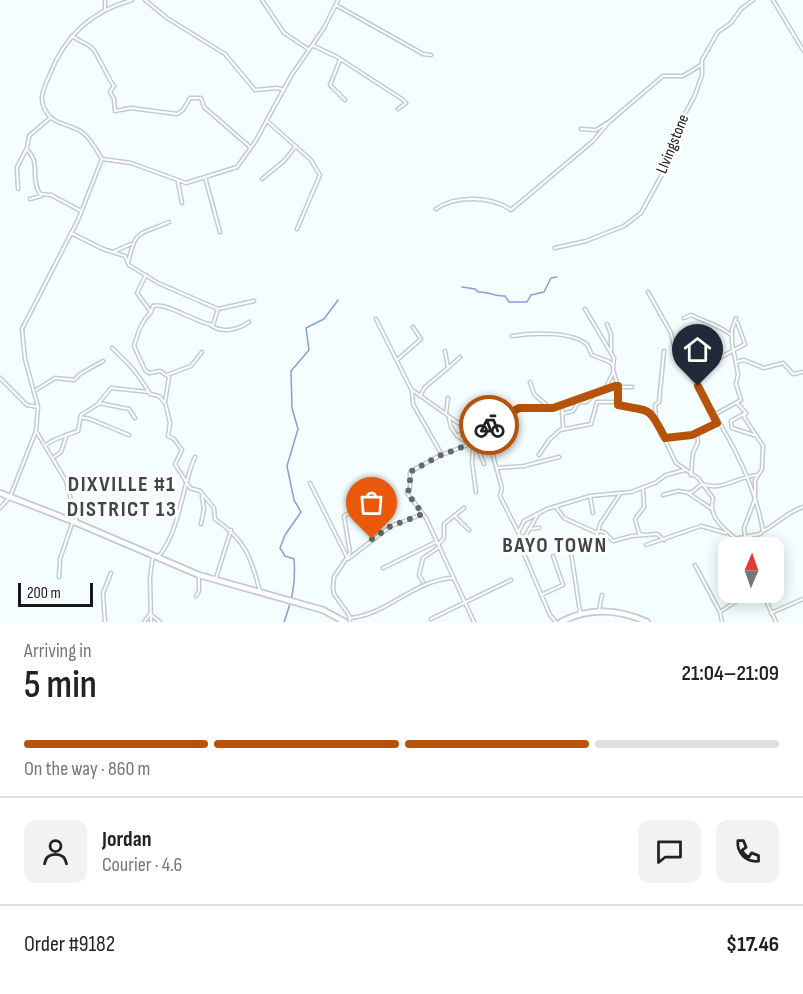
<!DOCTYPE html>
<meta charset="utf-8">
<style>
:root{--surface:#fff;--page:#f2f2f2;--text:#222;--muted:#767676;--line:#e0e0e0;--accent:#b45309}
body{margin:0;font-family:"Sofia Sans Condensed",sans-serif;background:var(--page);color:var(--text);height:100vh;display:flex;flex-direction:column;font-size:22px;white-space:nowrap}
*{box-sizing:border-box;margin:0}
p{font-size:20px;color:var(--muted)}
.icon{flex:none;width:33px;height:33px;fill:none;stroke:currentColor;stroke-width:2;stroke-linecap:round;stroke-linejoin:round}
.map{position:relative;height:622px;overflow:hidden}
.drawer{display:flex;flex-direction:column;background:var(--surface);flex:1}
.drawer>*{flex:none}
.needle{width:39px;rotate:2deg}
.buttons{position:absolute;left:718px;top:537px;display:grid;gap:12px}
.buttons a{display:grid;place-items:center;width:66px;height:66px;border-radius:12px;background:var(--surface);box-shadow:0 3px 15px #0003;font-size:30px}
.scale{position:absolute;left:18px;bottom:15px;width:75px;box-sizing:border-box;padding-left:6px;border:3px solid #161919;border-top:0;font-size:16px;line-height:21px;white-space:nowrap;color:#161919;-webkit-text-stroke:4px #fff;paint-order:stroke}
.pin{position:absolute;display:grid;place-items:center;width:51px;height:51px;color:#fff;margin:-62px -26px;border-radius:50% 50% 50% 0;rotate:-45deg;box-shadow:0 0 6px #0007}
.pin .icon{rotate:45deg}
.courier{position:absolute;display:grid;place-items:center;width:60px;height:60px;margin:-30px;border:4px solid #b45309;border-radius:50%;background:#fff;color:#222;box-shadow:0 2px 8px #0007}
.overview em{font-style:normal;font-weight:600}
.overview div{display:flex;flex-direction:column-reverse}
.overview{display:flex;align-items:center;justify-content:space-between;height:102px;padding:0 24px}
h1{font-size:39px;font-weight:600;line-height:45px}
.bar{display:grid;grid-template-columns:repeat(4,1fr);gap:9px 6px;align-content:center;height:72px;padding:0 24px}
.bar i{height:8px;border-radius:4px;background:var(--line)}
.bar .active{background:var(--accent)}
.bar p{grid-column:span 4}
.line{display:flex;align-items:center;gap:15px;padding:0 24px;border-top:2px solid var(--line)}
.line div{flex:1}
.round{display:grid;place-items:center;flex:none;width:63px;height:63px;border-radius:12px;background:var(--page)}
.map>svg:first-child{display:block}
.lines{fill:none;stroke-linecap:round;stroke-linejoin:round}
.stream{stroke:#879fd8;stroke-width:1.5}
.street-casing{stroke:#c3cccc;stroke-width:5}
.secondary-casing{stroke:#c3cccc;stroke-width:8}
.street{stroke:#fff;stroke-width:2}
.secondary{stroke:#fff;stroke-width:4.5}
.done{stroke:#646969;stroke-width:6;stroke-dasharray:0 10.8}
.route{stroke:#b45309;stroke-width:8}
.labels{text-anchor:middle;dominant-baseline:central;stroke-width:6;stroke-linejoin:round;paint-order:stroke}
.street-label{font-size:16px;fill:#161919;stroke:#fff}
.district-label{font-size:22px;font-weight:bold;letter-spacing:1.5px;fill:#404747;stroke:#fff}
</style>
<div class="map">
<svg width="803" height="622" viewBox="0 0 803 622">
<rect width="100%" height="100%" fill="#f5fefe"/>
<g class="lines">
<path class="stream" d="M 462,287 L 475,289 L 478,292 C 488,291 495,297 505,296 L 509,302 L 527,302 L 531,295 L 544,292 L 551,278 L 557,277
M 284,622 C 292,600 296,583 294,559 L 285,556 L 280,548 L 285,535 L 301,512 L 294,500 L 287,466 L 298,429 L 292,408 L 291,371 L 309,350 L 306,328 L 324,319 L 338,300"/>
<g class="street-casing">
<path id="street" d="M 105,0 L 105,9
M 145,0 L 167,18 L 225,54 L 255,90 L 277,88 L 284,90
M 262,0 L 284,33 L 308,49
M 773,0 L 803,50
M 336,5 L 423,54 L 431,55
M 72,36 C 78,41 88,43 93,49 C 100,58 109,81 114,86 L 110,92 L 114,99 L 115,111 L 131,108 L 177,114 L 183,110 L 190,98 L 201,98 L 204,107 L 250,147
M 312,45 L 337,57 L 402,99 L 406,103 L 398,109
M 340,60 L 330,85 L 345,100
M 50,118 L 29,136 L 27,150 C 41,162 30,179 40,194 L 51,195 L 81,211
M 267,121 L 311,160 L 320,175 L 297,229
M 581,129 L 596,130 L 609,122 L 663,76 L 683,76 L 701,65
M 102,159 L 131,163 L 186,183 L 237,167 L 255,142 L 291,76 L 324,28 L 338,0
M 205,177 L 220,232
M 262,179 L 284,161 L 296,146
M 178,182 L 182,203
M 18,189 L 17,167 L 27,148
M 30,199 L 41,196
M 436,209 C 455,195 492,196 511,210 L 593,141 L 609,122
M 71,233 L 103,249 L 125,256 L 129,265 L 158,283 L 218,309 L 254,301
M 555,248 L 586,241 L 624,226 L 641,213 L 666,167 L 679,125 L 695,95 L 702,75 L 702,60 L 718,32 L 731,23 L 741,9 L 753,0
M 113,252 L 131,244
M 128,263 C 136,227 139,236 169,222
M 146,275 L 137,293 L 151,312 C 141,322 139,330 134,346 L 145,370 L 149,373 L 160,371 L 169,377 L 165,402 L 170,423 L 168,436 L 174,439 L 182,450 L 175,464 L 190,488 L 200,491 L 214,508 L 215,519 C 245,540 251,556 260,592
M 648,292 L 671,333 L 675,350 C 709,406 752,465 763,531 L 760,534 L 734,539
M 585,309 L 614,358 L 613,370 L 618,386 L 618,405 L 638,407 L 652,413 L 676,463 L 698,478 L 713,498 C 706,523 735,533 743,548
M 151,312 L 153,306 C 167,302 196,323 213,325 L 218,309
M 684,318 L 691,315 C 703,321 724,327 732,336
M 376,319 L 411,389 L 468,430 L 490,425 L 522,407 L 553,408 L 612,387 L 632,387
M 209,324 C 221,334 238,330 249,322
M 607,324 L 611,334 L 611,351
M 512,336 C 531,333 569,331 585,343 C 589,345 589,350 592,355 L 610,362 L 613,366
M 112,348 C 130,365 137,372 150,394 L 159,396 L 164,402
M 397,360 L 421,339 L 413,327
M 736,362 L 744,360 L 764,368 L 783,363 L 793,374 L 803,372
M 448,368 L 460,357
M 690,374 L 745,344 L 737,322
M 167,375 L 191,366 L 202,352
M 0,378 L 27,405 L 38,407
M 530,382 L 534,394 L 550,408
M 605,389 L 613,373
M 36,390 L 55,378 L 74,380 L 80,374 L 103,361
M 412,391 L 413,404 L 442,455
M 420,396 L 425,387 L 448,368 L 445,351
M 99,403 L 129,409 L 135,418
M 569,403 L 586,402 L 594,395
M 737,403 L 746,413 L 744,417 L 763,446 L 762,469 L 755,480 L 755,499 L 744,528 L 745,536 L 752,540 L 745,548
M 562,405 L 563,429
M 471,411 L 476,423 L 475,442 L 484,464
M 446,414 L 448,398
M 562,414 L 573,411 L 578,403
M 744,414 L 731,421 L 732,428 L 757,436
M 714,415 L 741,400 L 736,384 L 738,374 L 732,343 L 732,329 L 736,318
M 80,417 L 90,419 L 129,435
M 449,418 L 451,427 L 457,436 L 468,430
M 656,419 L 655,405 L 659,402 L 664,351
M 485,427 L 502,488 L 500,496 L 519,534 L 521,547 L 550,615 L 556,622
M 457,436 L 469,443
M 665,438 L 692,435 L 717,423
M 46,445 C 53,439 69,434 78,431 L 81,415 L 97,405 L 111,388 L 149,392
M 539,455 L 549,440 L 560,430 L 591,424 L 597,402 L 617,402
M 54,457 L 61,452 L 66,437
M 497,468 L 524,466 L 559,457
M 691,475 L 693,453 L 698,442 L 697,432
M 310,483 L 348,559 L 391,526 L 423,514
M 476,492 L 472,462 L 473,448 L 477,447
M 688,493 L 712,509
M 663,495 L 678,491 L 691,493 L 702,484 C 722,492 738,476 758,475
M 590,496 L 593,513
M 556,507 L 564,518 L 597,533 L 597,540
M 0,508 L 10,497 L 36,431
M 455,516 L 469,530
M 77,523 L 66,481 L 36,431 L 38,407 L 25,359 L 22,329 L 78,220 L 102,159 C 97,151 91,139 83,133 C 72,124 54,125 47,113 C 37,99 44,88 50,74 C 65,35 92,11 132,0
M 201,524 L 204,509 L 202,496
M 529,529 L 539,528
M 519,531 L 524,521 L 547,509 L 590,496 L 631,492 L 655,483 L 666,475 L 685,470
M 598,531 L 604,532 L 613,541 L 632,536 L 657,534 L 664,540
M 763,531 C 777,524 787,512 803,507
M 598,532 L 600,524 L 620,494
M 643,535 L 639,533 L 635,519 L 644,507 L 643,487
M 520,540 L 526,535 L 537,516
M 438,545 L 444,538 L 444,524 L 464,508
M 646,545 L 701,526 L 726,533
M 571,552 L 580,612
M 159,556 C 181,528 181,488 195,457
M 695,565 L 720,612 L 722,622
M 383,568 L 436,542
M 59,577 L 60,559 L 73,521
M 216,578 L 231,530
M 423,582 L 419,575 L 423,558 L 438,548
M 762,592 L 776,622
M 541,595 L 563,585 L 553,556
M 196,596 L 199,591 L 199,576
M 599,610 L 602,595
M 720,612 L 750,592
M 771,613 L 803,599
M 350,618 C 387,615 412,581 452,578
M 431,619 L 511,580
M 105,622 L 103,593 L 111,573
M 144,622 L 150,614 L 160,622
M 151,622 L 150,578 L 153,555
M 350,622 L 349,615 L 334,594 L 333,588 L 334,577 L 350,553 L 344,516 L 361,506
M 474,622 L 426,518 L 407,493 L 410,488 L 410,472 L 439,456 L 475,442"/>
</g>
<g class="secondary-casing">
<path id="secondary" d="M 0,493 L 77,523 L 199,575 L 323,610 L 345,622
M 561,622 C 588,607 619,609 647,622"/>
</g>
<use href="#street" class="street"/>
<use href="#secondary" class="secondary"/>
</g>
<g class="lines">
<path class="done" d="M 372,539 L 391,526 L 423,514 L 407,493 L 410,488 L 410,472 L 439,456 L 475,442 L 476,428 L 489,425"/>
<path class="route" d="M 489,425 L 519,408 L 553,408 L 615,386 L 618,386 L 618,405 C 651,412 648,405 665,438 L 692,435 L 717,423 L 698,386"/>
</g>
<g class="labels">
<g class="street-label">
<text transform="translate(673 144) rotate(-68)">LIvingstone</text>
</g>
<g class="district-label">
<text x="122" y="484">DIXVILLE #1<tspan x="122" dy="25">DISTRICT 13</tspan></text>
<text x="555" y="545">BAYO TOWN</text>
</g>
</g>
</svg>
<div class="buttons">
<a><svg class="needle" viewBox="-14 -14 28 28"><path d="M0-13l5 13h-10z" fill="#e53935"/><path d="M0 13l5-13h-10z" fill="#767676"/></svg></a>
</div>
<div class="scale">200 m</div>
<div class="pin" style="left:372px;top:539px;background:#ea580c"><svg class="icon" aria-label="bag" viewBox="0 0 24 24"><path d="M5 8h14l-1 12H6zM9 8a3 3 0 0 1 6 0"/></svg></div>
<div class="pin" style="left:698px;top:386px;background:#1f2937"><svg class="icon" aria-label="home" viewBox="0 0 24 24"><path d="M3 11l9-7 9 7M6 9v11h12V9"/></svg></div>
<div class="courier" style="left:489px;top:425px"><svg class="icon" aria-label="bike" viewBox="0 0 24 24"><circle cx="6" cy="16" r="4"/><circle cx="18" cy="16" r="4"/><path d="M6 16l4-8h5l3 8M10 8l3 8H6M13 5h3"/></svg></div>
</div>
<section class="drawer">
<div class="overview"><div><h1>5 min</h1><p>Arriving in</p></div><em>21:04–21:09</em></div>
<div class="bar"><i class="active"></i><i class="active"></i><i class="active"></i><i></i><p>On the way · 860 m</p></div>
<div class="line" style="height:108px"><a class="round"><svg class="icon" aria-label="person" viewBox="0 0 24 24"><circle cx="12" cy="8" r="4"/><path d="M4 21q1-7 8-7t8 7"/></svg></a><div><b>Jordan</b><p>Courier · 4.6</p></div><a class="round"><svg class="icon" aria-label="chat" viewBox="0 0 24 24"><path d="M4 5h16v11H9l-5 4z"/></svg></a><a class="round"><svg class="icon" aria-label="phone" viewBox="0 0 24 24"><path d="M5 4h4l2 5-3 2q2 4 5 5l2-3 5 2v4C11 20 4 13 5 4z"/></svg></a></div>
<div class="line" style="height:78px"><div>Order #9182</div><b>$17.46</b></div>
</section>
